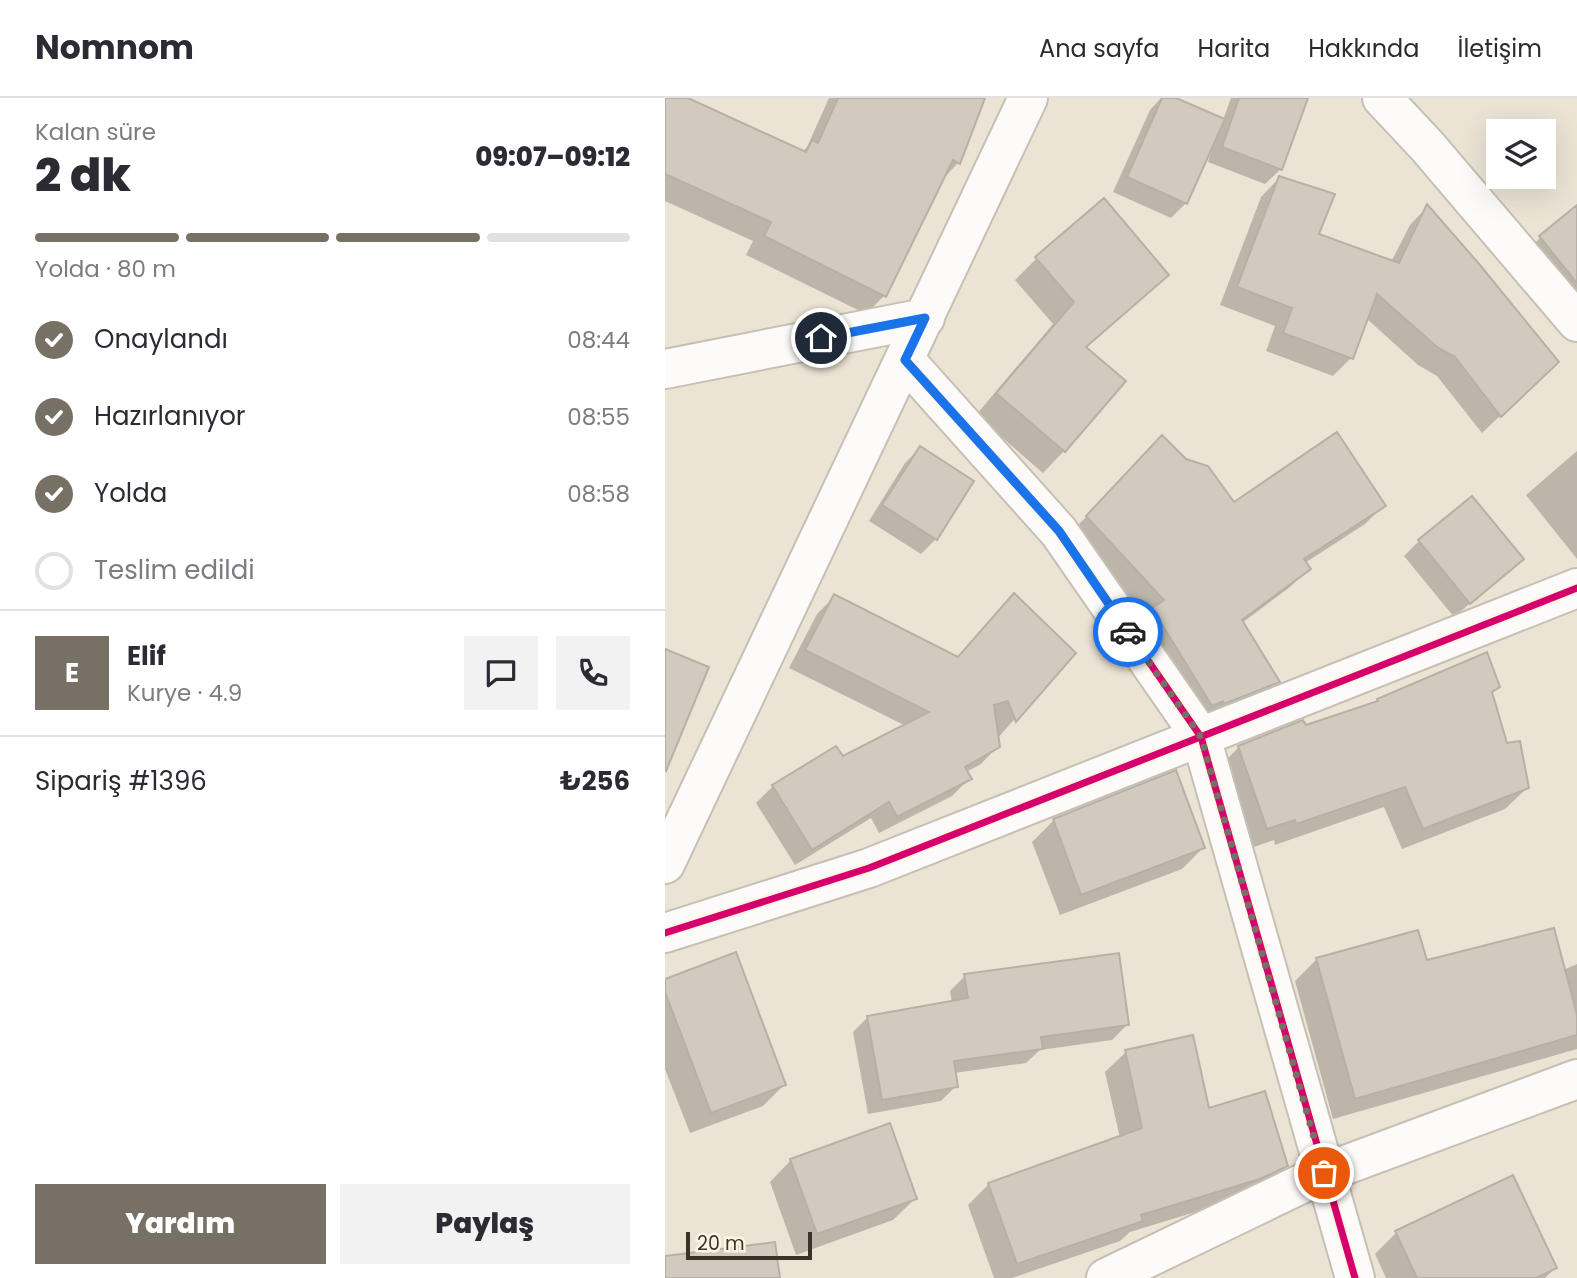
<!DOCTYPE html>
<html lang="tr">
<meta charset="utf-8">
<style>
:root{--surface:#fff;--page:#f2f2f3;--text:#2b2b33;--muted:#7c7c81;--line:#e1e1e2;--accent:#777165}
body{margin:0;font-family:Poppins,sans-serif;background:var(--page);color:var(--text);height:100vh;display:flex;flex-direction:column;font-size:26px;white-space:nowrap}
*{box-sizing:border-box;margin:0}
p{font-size:23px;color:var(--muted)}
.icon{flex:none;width:38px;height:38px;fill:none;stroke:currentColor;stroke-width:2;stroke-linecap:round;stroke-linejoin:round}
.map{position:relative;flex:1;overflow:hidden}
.panel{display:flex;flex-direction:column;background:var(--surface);width:665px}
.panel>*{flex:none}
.fabs{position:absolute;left:821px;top:21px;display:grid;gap:14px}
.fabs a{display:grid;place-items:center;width:70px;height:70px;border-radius:0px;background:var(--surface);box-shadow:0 7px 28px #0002;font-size:35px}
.scale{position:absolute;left:21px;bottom:18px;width:126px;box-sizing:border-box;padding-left:7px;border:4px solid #393328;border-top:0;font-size:19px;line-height:24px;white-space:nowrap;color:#393328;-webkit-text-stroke:5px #fdf4e4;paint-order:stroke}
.pin{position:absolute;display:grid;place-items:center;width:60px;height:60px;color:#fff;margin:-30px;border:4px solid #fff;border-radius:50%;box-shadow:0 2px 7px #0007}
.courier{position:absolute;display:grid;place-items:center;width:70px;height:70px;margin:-35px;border:5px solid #1a73e8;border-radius:50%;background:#fff;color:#222;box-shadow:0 2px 9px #0007}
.overview em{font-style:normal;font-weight:800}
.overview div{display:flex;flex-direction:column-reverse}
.overview{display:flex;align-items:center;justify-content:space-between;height:119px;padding:0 35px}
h1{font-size:46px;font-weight:800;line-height:52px}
.bar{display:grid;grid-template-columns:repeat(4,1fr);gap:10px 7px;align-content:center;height:84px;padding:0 35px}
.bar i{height:9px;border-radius:5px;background:var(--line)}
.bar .selected{background:var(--accent)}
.bar p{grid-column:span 4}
.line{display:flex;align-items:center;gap:18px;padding:0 35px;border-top:2px solid var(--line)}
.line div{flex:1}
.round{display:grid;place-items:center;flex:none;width:74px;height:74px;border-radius:0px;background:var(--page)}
ol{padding:0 35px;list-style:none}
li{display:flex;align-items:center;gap:21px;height:77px}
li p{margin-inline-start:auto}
li .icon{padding:7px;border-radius:50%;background:var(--accent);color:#fff;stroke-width:4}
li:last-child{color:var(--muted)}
li i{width:38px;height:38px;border:4px solid var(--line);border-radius:50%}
.cta{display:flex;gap:14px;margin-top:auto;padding:14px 35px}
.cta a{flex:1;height:80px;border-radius:0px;background:var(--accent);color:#fff;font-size:28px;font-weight:800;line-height:80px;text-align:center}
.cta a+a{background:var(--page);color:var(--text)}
header{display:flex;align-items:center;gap:42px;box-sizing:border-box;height:98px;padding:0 35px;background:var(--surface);border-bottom:2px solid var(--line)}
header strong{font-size:33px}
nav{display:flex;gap:38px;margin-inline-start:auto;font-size:24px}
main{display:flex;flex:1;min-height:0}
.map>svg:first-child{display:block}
.shadow{fill:#0003}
.building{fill:#d1cabe;stroke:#b7b0a5;stroke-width:2}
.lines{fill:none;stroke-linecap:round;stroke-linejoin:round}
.minor-casing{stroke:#c6c0b4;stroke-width:42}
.tertiary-casing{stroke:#c6c0b4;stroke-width:42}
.minor{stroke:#fcfbf9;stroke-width:38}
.tertiary{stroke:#fcfbf9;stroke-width:38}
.cycleway-casing{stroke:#fdf4e4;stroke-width:11}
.cycleway{stroke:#d6006c;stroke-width:7}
.done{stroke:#777165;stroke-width:7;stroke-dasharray:0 12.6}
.route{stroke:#1a73e8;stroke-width:9}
</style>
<header>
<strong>Nomnom</strong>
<nav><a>Ana sayfa</a><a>Harita</a><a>Hakkında</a><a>İletişim</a></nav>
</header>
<main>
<section class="panel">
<div class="overview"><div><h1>2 dk</h1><p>Kalan süre</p></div><em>09:07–09:12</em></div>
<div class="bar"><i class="selected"></i><i class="selected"></i><i class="selected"></i><i></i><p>Yolda · 80 m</p></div>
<ol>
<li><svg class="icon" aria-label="check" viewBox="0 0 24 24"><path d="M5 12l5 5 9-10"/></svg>Onaylandı<p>08:44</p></li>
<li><svg class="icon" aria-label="check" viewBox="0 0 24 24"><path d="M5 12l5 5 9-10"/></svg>Hazırlanıyor<p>08:55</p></li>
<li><svg class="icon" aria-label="check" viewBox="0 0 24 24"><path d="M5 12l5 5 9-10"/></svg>Yolda<p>08:58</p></li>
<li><i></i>Teslim edildi</li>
</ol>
<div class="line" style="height:126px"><b class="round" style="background:var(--accent);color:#fff">E</b><div><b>Elif</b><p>Kurye · 4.9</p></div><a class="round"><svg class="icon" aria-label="chat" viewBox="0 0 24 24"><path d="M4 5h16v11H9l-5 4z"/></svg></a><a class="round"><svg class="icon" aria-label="phone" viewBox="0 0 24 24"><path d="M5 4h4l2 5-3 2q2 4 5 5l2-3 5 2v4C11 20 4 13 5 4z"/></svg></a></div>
<div class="line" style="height:91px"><div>Sipariş #1396</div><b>₺256</b></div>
<div class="cta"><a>Yardım</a><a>Paylaş</a></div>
</section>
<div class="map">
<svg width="912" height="1180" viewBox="0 0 912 1180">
<rect width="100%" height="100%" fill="#ebe4d5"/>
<path class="shadow" d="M 0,0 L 19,0 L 137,54 L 142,49 L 164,0 L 318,0 L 293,65 L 276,83 L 219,198 L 201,216 L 81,157 L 88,143 L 0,103 Z
M 496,0 L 507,0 L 558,22 L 566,0 L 641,0 L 616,71 L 600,86 L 543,64 L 546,54 L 544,53 L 521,105 L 506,120 L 448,94 L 485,12 Z
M 614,80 L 652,137 L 726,164 L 745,127 L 762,109 L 873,282 L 817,335 L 772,278 L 753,267 L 701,220 L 686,260 L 668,278 L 601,253 L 610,228 L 555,207 L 596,99 Z
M 912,109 L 912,233 L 854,161 L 875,140 Z
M 372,160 L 502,177 L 420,251 L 458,284 L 399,353 L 378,375 L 311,317 L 388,226 L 350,182 Z
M 255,350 L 307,384 L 271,441 L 256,456 L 204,423 L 240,365 Z
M 912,353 L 912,461 L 861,397 Z
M 478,358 L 569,407 L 719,407 L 700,426 L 640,465 L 644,470 L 625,489 L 577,525 L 612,584 L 593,603 L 540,624 L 469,531 L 479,520 L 403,438 Z
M 754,443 L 857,461 L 789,519 L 739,458 Z
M 169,499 L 292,560 L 408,555 L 332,641 L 333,648 L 316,666 L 301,674 L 304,681 L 287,698 L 214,735 L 206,720 L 130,767 L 91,705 L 108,688 L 177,661 L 241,628 L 124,570 L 152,516 Z
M 826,595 L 840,647 L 862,690 L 840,711 L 737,751 L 719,709 L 610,747 L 609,742 L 580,752 L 552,671 L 574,649 L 709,606 L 713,602 Z
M 389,722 L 538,750 L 517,771 L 395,817 L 367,744 Z
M 652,861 L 761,864 L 898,872 L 912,866 L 912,951 L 668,1021 L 630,883 Z
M 300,878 L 462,927 L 447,942 L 375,952 L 361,965 L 289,975 L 291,988 L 276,1003 L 203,1016 L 188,934 L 203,919 L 287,905 L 285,893 Z
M 0,883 L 119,987 L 98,1008 L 25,1035 L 0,971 Z
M 461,954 L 621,1068 L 600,1088 L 573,1101 L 465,1134 L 455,1143 L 347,1180 L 329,1180 L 303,1107 L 324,1086 L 455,1040 L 440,974 Z
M 126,1062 L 250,1101 L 228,1122 L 131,1157 L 105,1084 Z
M 731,1135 L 890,1170 L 880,1180 L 721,1180 L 710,1156 Z"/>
<path class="building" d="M 0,0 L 23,0 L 141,54 L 147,42 L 153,45 L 173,0 L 320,0 L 295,66 L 288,62 L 221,199 L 99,138 L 106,124 L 0,76 Z
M 497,0 L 511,0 L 560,21 L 522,106 L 462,79 Z
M 574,0 L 643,0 L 617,72 L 557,49 Z
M 614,78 L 670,96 L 654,136 L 734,165 L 762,106 L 815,167 L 894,264 L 836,319 L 790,259 L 772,249 L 712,196 L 688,261 L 618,235 L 627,210 L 572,189 Z
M 439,100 L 504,177 L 421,249 L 461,283 L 400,354 L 331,295 L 409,204 L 370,159 Z
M 912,107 L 912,185 L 874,138 Z
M 672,334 L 721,408 L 639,461 L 646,471 L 577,522 L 615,584 L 559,606 L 558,603 L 547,608 L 487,510 L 499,502 L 421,418 L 497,337 L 521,361 L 543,368 L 569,404 Z
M 255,348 L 309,383 L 272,442 L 217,407 Z
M 807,398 L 859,461 L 805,506 L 753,442 Z
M 349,495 L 411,555 L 351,624 L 343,603 L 329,607 L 335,649 L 300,669 L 307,681 L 232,719 L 224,704 L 147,752 L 107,687 L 171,648 L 178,658 L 264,614 L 140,552 L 169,496 L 293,559 Z
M 0,551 L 44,569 L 1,673 L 0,672 Z
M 822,554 L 835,589 L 827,594 L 842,645 L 855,643 L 864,690 L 758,731 L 740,689 L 631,726 L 630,722 L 602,731 L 573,648 L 638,622 L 641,627 L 713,603 L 712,601 Z
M 511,672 L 540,750 L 416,797 L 388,721 Z
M 889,830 L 912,917 L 912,937 L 690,1001 L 651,860 L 753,832 L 762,862 Z
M 71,854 L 121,987 L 46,1015 L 0,894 L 0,881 Z
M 454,855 L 464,927 L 376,939 L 378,951 L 289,963 L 293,989 L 217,1002 L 202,918 L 303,900 L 299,876 Z
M 528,937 L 544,1010 L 600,993 L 623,1068 L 595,1081 L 476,1117 L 478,1123 L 352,1166 L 323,1085 L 477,1030 L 460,952 Z
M 225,1025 L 252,1101 L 152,1136 L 125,1061 Z
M 848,1077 L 892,1170 L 871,1180 L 752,1180 L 730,1133 Z
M 110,1144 L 115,1180 L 0,1180 L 0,1158 Z"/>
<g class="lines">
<g class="minor-casing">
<path id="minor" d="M 717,0 L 762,48 L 912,224
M 240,262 L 394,434 L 536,639 L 690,1180
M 0,271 L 260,220
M 0,766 L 363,0
M 0,835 L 204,770 L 912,490"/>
</g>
<g class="tertiary-casing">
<path id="tertiary" d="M 441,1180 L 659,1075 L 912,981"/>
</g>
<use href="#minor" class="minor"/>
<use href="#tertiary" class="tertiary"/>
<g class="cycleway-casing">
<path id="cycleway" d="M 240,262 L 394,434 L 536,639 L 690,1180
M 0,835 L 204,770 L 912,490"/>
</g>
<use href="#cycleway" class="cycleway"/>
</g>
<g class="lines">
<path class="done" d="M 463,534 L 536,639 L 659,1075"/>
<path class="route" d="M 156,240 L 260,220 L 240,262 L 394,433 L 463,534"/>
</g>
</svg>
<div class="fabs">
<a><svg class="icon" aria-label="layers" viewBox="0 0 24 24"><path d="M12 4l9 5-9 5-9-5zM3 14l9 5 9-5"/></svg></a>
</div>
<div class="scale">20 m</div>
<div class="pin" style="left:659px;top:1075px;background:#ea580c"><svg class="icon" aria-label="bag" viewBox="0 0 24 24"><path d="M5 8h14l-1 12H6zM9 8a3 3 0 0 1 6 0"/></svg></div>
<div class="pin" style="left:156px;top:240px;background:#1f2937"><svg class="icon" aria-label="home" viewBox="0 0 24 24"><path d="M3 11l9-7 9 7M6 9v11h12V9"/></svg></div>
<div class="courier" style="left:463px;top:534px"><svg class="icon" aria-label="car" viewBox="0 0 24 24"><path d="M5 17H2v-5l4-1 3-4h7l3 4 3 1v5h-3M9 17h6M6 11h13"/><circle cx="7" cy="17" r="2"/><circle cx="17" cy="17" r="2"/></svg></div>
</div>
</main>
